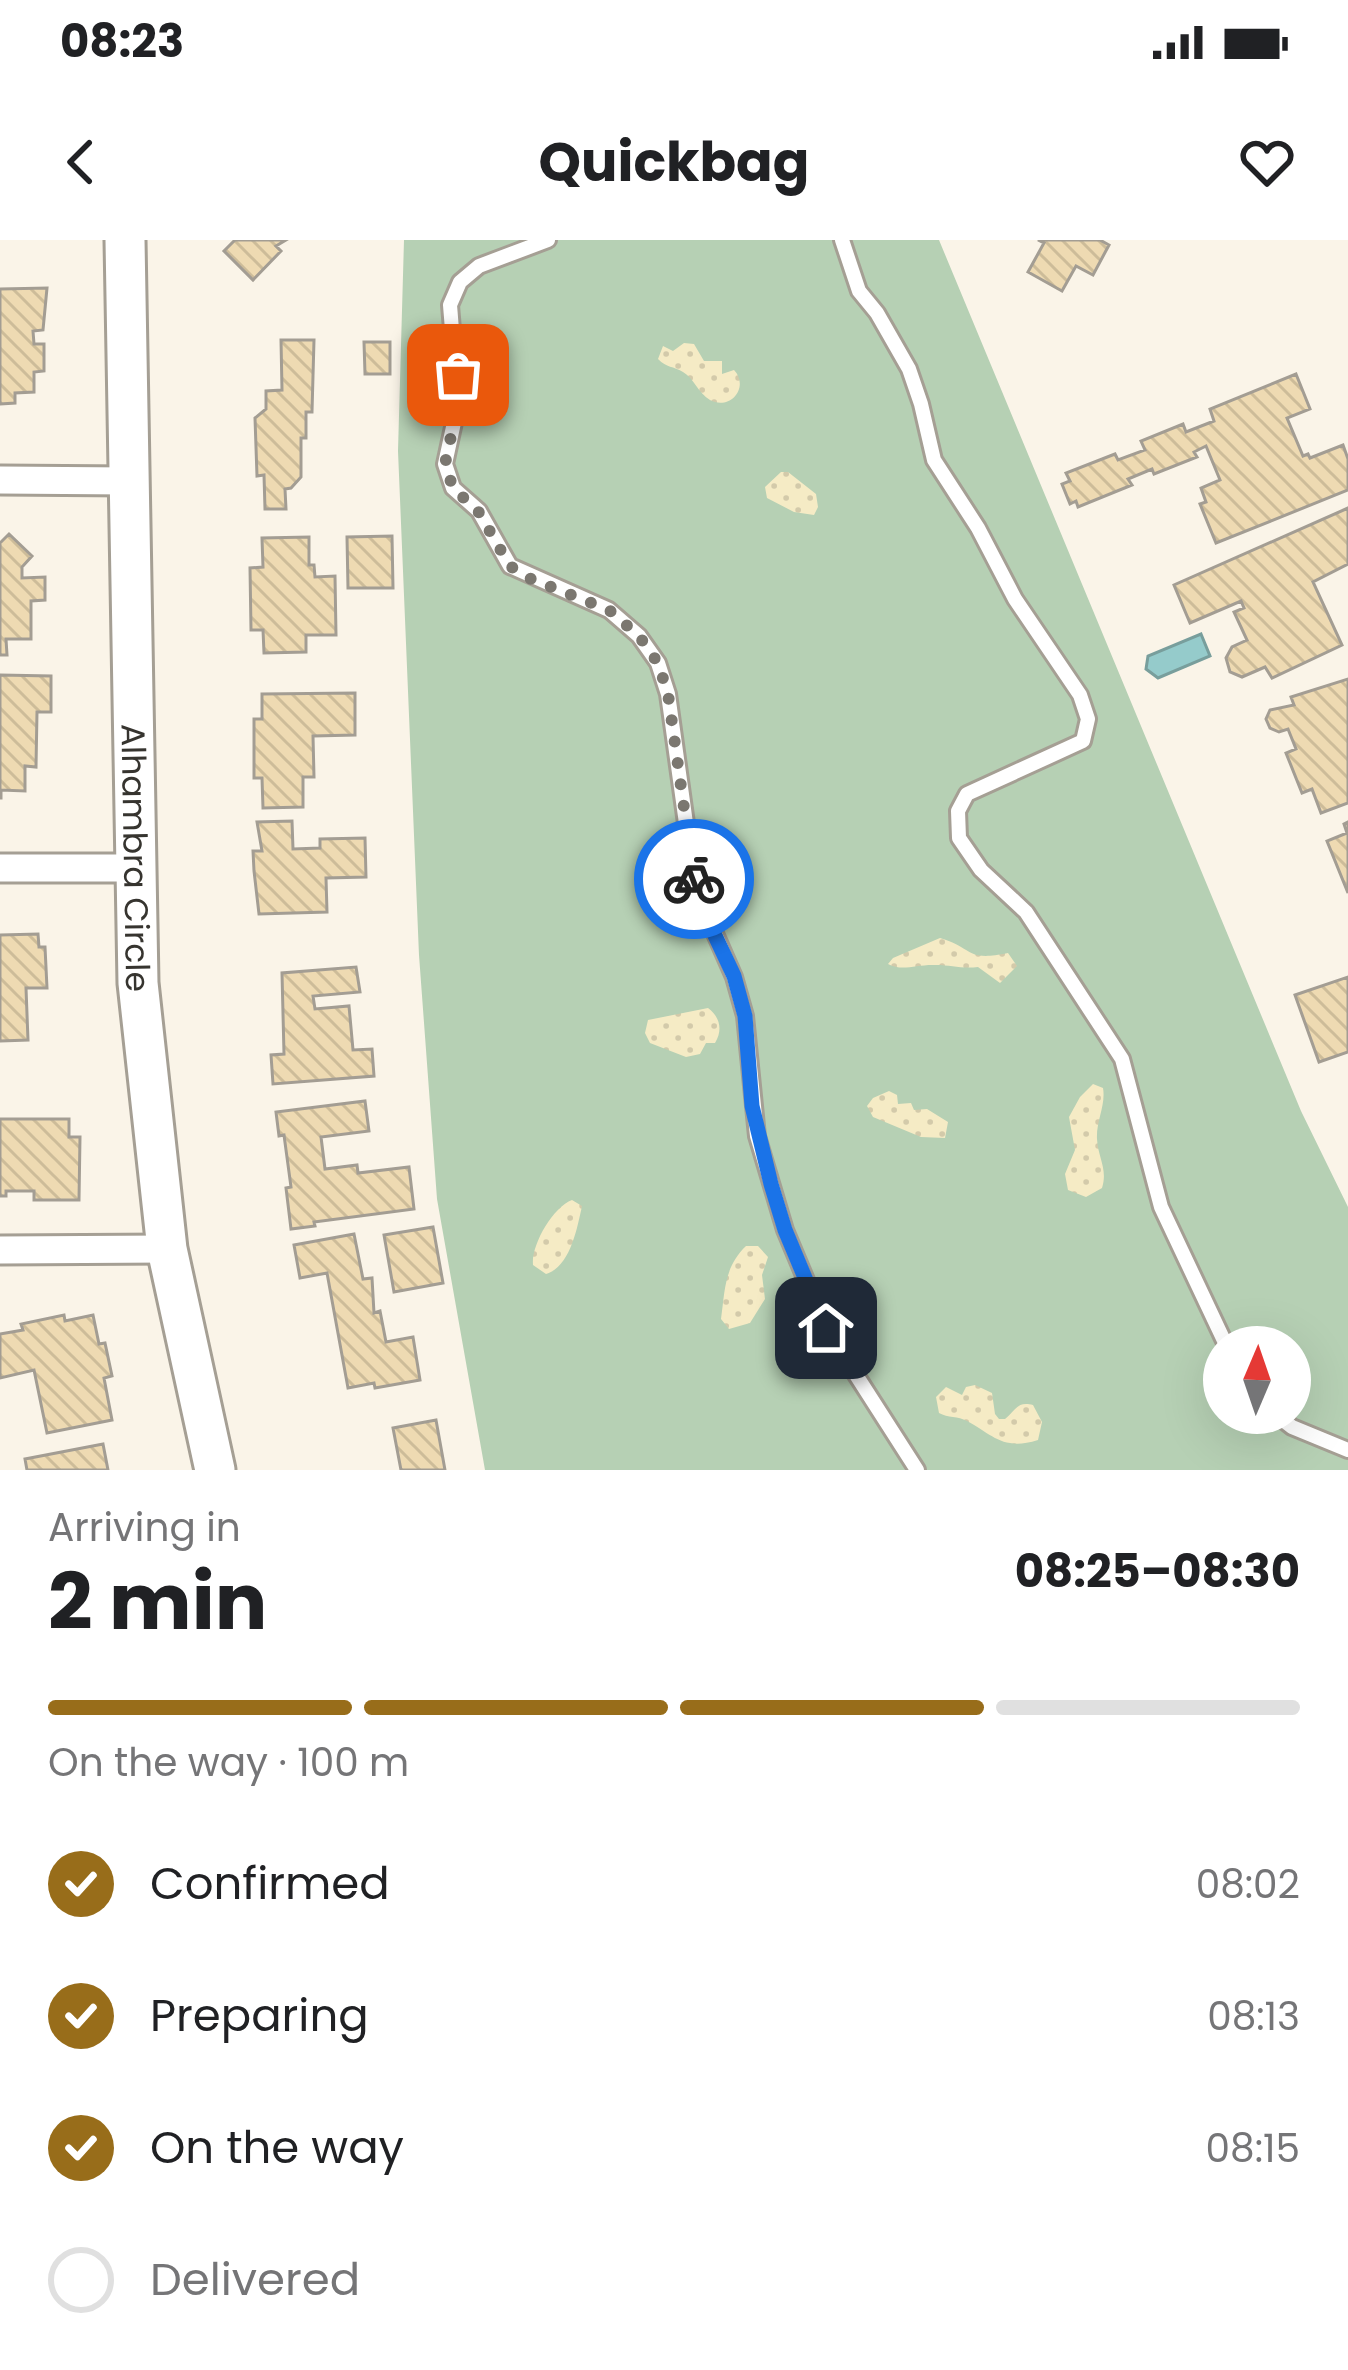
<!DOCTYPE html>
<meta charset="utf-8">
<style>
:root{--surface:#fff;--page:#f6f6f6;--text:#202124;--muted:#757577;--line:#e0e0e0;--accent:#986d1a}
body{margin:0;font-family:Poppins,sans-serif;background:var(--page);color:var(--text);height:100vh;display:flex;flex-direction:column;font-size:45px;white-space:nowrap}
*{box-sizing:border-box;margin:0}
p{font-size:39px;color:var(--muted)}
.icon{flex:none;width:66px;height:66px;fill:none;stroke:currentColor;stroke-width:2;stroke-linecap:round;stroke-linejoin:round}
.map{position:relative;height:1230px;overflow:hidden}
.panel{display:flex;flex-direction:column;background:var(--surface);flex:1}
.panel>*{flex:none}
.needle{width:78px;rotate:2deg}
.controls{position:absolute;left:1203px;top:1086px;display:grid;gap:24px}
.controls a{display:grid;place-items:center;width:108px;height:108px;border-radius:50%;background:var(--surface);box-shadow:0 12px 48px #0002;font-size:60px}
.pin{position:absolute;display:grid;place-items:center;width:102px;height:102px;color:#fff;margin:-51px;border-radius:24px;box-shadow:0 6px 18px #0006}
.courier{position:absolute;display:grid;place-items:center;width:120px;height:120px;margin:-60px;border:9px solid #1a73e8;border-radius:50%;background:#fff;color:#222;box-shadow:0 3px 15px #0007}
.headline em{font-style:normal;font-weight:700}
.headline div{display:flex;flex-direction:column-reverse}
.headline{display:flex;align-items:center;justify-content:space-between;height:204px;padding:0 48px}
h1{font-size:78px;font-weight:700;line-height:90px}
.bar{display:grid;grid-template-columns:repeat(4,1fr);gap:18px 12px;align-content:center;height:144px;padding:0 48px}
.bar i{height:15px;border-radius:9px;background:var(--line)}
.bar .selected{background:var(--accent)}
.bar p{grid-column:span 4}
ol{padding:0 48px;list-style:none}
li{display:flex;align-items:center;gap:36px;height:132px}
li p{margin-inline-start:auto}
li .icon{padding:12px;border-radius:50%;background:var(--accent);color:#fff;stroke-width:4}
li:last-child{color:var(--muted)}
li i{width:66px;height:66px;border:6px solid var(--line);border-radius:50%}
.status{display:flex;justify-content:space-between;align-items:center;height:84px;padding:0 60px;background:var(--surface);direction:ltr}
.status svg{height:33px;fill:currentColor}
header{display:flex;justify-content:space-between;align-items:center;height:156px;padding:0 48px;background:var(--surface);font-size:54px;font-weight:700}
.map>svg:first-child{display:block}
.grass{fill:#b6d0b4;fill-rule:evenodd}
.sand{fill:url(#sand-dots)}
.water{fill:#95cbcb;stroke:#789e9c;stroke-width:3}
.building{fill:url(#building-back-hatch);stroke:#a39d93;stroke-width:3}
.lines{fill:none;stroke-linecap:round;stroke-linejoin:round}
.lane-casing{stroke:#a59f94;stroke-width:20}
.street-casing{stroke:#a59f94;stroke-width:33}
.secondary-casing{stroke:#a59f94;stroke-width:45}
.lane{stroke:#fff;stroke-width:14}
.street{stroke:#fff;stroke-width:27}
.secondary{stroke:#fff;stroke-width:39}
.done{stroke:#7b7770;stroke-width:12;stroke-dasharray:0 21.6}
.route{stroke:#1a73e8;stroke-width:15}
.labels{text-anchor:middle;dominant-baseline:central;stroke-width:9;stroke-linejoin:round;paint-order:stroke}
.street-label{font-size:33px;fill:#36342f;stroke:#fff}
</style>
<div class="status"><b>08:23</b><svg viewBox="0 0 49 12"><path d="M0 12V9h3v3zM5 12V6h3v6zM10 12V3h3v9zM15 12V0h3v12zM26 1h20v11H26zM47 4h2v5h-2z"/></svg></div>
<header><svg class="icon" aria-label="back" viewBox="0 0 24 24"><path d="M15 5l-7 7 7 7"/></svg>Quickbag<svg class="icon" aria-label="heart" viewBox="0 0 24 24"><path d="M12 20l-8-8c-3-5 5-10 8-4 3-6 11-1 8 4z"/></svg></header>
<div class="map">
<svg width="1348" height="1230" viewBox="0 0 1348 1230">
<defs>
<pattern id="sand-dots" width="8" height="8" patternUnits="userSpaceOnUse" patternTransform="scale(3)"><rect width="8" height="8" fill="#f5ebc5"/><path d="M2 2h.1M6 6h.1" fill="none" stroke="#d3caaa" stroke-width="1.8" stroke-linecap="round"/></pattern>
<pattern id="building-back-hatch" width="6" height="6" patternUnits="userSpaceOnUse" patternTransform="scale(3)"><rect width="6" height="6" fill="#eedab2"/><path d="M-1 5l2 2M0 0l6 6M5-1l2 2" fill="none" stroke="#cdbc99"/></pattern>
</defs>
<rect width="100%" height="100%" fill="#faf4e8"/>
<path class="grass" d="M 404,0 L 939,0 L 1301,871 L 1348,967 L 1348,1230 L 485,1230 L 437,959 L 419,715 L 398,211 ZM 1224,1107 L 1290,1107 L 1290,1173 L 1224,1173 Z"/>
<path class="sand" d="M 684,103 L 694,104 L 704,121 L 722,121 L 722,134 L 734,130 C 750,147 730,171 710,160 C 698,153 694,138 683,132 C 673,126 667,128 658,119 L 663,106 L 673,111 Z
M 781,232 L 788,232 L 816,254 L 818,267 L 814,275 L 794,272 L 767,258 L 765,247 Z
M 940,698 C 974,708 965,722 1008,713 L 1017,726 L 1000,743 L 978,727 C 962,729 951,725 936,725 C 916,724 903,732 888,724 L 893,718 Z
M 708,768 C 720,777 723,790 715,803 L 706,803 L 700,814 L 686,817 L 650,803 L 645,793 L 648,780 Z
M 1093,844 L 1103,848 C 1106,865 1096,881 1097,899 C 1098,918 1108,929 1102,948 L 1086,957 L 1068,950 L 1065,934 L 1075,910 L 1069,877 L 1080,857 Z
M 889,851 L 897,855 L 898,864 L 911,863 L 914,870 L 927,869 L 948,882 L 945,898 L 921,897 L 873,877 L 867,866 L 873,858 Z
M 572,960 L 582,966 C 577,989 570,1027 546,1034 L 533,1025 C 531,1005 553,967 572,960 Z
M 746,1006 L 758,1006 L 768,1017 L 762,1035 L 765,1059 L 750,1083 L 729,1089 L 721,1079 C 725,1051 724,1027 746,1006 Z
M 975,1145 L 992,1153 L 995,1174 L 999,1179 L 1005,1179 C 1016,1170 1017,1161 1033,1165 L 1042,1182 L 1038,1200 C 1003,1211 993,1195 967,1181 C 958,1176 948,1178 939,1173 L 936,1157 L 946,1147 L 962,1155 L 966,1147 Z"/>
<path class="water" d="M 1201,394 L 1210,416 L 1158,438 L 1146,429 L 1148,416 Z"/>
<path class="building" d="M 235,0 L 286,0 L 276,6 L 281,11 L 253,40 L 224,11 Z
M 1038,0 L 1100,0 L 1109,5 L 1093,35 L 1076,26 L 1062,51 L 1028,32 L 1044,3 Z
M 47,48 L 43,90 L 33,91 L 34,104 L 44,104 L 44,131 L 34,132 L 34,152 L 15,153 L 15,163 L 0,164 L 0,49 Z
M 281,100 L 314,100 L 312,172 L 306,172 L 306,198 L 301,198 L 301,237 L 291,248 L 285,249 L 286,269 L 265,269 L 264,235 L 257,236 L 255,178 L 266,169 L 266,151 L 282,150 Z
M 364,102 L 390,102 L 390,134 L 365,134 Z
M 1296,134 L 1310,169 L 1287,178 L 1303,216 L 1308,214 L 1310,218 L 1343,205 L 1348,219 L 1348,250 L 1216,303 L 1200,264 L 1206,262 L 1201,248 L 1220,240 L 1206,206 L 1194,212 L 1197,217 L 1154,234 L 1152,229 L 1128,239 L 1132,245 L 1078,267 L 1076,261 L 1070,264 L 1062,244 L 1070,241 L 1066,233 L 1115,214 L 1118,220 L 1145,210 L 1141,201 L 1183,184 L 1186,192 L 1214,181 L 1210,169 Z
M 1348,268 L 1348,324 L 1313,342 L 1342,405 L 1272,438 L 1265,427 L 1242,437 L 1230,432 L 1226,418 L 1232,407 L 1247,400 L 1234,372 L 1244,368 L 1241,361 L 1190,383 L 1174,345 Z
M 9,294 L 32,316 L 22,327 L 22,338 L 45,337 L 45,360 L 31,361 L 31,399 L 6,399 L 7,415 L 0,415 L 0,303 Z
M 392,296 L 393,348 L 348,348 L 347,297 Z
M 309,297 L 309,325 L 314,325 L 315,337 L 335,336 L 336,395 L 306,395 L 306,412 L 264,413 L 263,390 L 251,390 L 250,328 L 263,327 L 262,298 Z
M 0,435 L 51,436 L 51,472 L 37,472 L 36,527 L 25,526 L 25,551 L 1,550 L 1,558 L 0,558 Z
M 1348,439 L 1348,563 L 1321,573 L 1312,549 L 1302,553 L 1286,513 L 1296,509 L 1288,489 L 1279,492 L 1270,488 L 1266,479 L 1270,470 L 1294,465 L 1291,457 Z
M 355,453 L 355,495 L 313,496 L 314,537 L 303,537 L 303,567 L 263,568 L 262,538 L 254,538 L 254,479 L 262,479 L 262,454 Z
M 292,581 L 293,609 L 320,608 L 320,599 L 365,598 L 366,637 L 326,638 L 327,672 L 259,674 L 254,631 L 253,611 L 262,611 L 257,582 Z
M 1348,582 L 1348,653 L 1327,601 L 1347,593 L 1344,584 Z
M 38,694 L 39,707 L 45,707 L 47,748 L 26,748 L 28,800 L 0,801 L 0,695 Z
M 356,727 L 360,752 L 313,756 L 315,769 L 349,766 L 353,810 L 372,809 L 374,836 L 273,844 L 271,815 L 284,814 L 282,733 Z
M 1348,737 L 1348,812 L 1319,822 L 1295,755 Z
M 365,861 L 369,891 L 321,897 L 325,929 L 357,925 L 358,933 L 409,927 L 414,969 L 314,982 L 315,986 L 291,989 L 286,948 L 291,947 L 284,895 L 279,896 L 276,872 Z
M 0,879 L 69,879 L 69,897 L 80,897 L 79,960 L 34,960 L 34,951 L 6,951 L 6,956 L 0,956 Z
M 433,987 L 443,1043 L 394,1052 L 384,995 Z
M 354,994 L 363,1039 L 372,1038 L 374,1073 L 380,1071 L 386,1102 L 413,1097 L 420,1140 L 375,1148 L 374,1143 L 348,1148 L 327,1033 L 300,1038 L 294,1005 Z
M 64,1075 L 65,1081 L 93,1075 L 99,1104 L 105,1103 L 112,1136 L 104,1138 L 112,1180 L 47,1193 L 34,1130 L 0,1138 L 0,1094 L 23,1090 L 21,1084 Z
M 436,1180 L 445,1230 L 401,1230 L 393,1188 Z
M 103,1204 L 108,1230 L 27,1230 L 25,1219 Z"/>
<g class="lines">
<g class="lane-casing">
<path id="lane" d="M 548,0 L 479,26 L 460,42 L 450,65 L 458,164 L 445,224 L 453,248 L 479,271 L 510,326 L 609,370 L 639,396 L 658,423 L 668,454 L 695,648 L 734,737 L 745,776 L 757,896 L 785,990 L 826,1088 L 917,1230
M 842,0 L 859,51 L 877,73 L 909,129 L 921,164 L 934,220 L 978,288 L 1015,359 L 1080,455 L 1088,479 L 1083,501 L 967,554 L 958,571 L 959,598 L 981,630 L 1026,672 L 1122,819 L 1161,967 L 1227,1107
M 1274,1173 L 1292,1187 L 1348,1210"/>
</g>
<g class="street-casing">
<path id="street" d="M 0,240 L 129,241
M 0,628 L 135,628
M 0,1010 L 167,1009"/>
</g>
<g class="secondary-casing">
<g id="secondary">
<path id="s1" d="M 125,0 L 138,743 L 167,1009 L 215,1230"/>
</g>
</g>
<use href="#lane" class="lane"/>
<use href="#street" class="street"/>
<use href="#secondary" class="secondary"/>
</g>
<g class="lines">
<path class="done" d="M 458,135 L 458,164 L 445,224 L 453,248 L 478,271 L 510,326 L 531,339 L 609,370 L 639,396 L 658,423 L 668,454 L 694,639"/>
<path class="route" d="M 694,639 L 703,670 L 734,736 L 745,776 L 752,866 L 771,944 L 785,990 L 826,1088"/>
</g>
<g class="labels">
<g class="street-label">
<text stroke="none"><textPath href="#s1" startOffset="618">Alhambra Circle</textPath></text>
</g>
</g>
</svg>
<div class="controls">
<a><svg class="needle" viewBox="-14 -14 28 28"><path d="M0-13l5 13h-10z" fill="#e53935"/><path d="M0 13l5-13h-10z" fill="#757577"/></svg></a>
</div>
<div class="pin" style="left:458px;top:135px;background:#ea580c"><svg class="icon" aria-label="bag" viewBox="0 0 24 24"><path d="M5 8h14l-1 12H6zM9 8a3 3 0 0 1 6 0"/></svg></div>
<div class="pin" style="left:826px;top:1088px;background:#1f2937"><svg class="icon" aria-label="home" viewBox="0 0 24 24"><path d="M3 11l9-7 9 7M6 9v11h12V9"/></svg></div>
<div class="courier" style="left:694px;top:639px"><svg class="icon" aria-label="bike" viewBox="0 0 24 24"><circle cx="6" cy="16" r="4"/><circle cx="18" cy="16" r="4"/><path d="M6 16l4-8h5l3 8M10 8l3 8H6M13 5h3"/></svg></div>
</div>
<section class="panel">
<div class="headline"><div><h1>2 min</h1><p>Arriving in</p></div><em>08:25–08:30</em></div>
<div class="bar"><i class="selected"></i><i class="selected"></i><i class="selected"></i><i></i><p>On the way · 100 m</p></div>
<ol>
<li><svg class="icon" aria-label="check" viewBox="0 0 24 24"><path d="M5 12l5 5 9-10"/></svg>Confirmed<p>08:02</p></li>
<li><svg class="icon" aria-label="check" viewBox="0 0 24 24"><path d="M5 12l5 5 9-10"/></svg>Preparing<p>08:13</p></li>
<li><svg class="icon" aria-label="check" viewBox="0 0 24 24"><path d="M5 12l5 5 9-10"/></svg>On the way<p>08:15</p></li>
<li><i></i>Delivered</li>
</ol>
</section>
